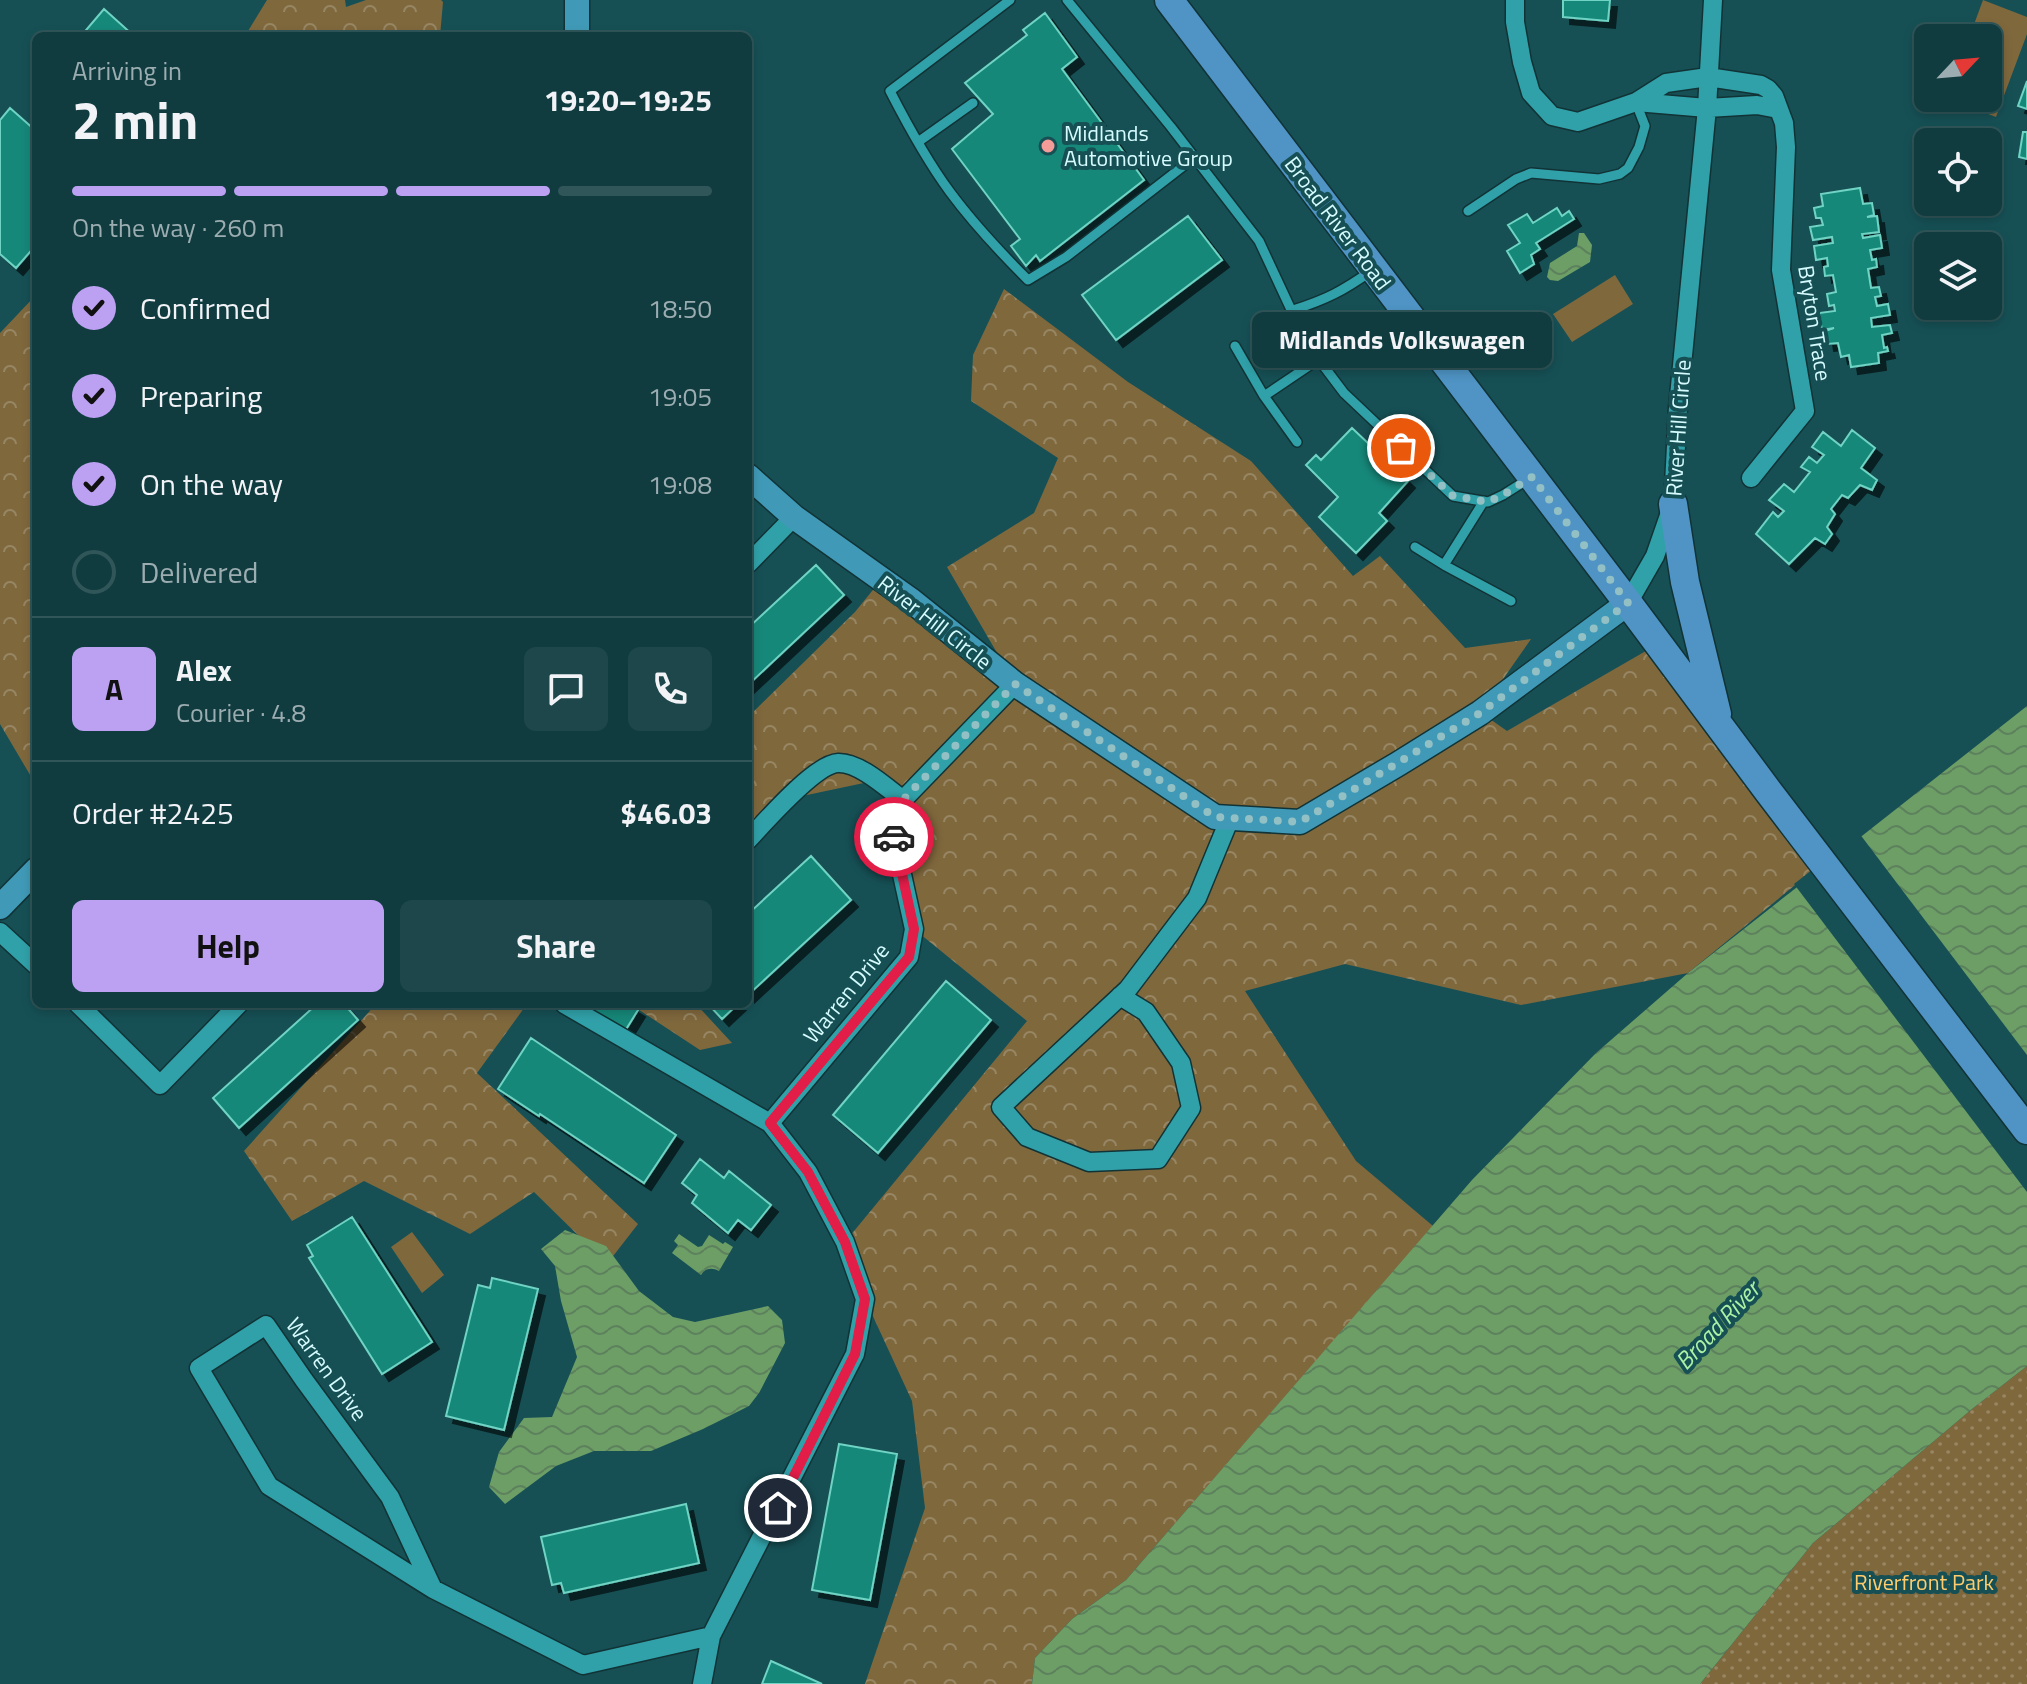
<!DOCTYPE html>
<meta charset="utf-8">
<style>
:root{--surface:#103c40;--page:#1e474b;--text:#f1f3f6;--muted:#9cadb1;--line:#305659;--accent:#bca0f2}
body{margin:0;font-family:"Titillium Web",sans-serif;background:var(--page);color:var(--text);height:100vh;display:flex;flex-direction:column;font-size:30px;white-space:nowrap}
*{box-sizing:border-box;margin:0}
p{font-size:26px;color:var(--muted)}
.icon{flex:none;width:44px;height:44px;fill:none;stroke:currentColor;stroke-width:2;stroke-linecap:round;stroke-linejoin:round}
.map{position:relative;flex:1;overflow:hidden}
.side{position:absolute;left:32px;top:32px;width:720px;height:976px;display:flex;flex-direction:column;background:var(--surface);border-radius:12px;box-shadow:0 4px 12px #0003,0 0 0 2px var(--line)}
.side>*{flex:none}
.needle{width:52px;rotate:64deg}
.buttons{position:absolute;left:1914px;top:24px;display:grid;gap:16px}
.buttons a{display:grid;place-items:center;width:88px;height:88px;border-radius:12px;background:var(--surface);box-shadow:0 4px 12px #0003,0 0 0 2px var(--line);font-size:40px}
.pin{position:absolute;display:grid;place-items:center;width:68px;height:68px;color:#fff;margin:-34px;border:4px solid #fff;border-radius:50%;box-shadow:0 2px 8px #0007}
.courier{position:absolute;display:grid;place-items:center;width:80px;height:80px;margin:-40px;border:6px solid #e11d48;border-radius:50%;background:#fff;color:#222;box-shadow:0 2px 10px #0007}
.bubble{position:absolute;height:56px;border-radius:12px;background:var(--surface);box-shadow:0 4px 12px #0003,0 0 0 2px var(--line);font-size:26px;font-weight:700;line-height:56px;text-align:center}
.head em{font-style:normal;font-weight:700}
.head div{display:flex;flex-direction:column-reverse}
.head{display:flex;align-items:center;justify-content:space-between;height:136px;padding:0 40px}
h1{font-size:52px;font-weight:700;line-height:60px}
.bar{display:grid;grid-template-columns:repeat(4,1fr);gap:12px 8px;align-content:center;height:96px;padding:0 40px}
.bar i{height:10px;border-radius:6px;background:var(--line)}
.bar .active{background:var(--accent)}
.bar p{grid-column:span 4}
.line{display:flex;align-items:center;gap:20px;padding:0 40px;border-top:2px solid var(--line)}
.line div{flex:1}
.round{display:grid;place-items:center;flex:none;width:84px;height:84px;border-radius:12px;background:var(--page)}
ol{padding:0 40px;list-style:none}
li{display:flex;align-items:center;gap:24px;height:88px}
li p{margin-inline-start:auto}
li .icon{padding:8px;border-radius:50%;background:var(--accent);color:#111;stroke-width:4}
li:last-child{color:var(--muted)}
li i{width:44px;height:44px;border:4px solid var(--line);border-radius:50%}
.cta{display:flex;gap:16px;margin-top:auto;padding:16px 40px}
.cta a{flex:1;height:92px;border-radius:12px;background:var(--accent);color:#111;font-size:32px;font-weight:700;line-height:92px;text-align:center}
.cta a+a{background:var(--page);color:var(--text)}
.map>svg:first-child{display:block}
.green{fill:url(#green-dots)}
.forest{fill:url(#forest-crowns)}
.pitch{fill:#80683d}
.water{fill:url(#water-waves)}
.pier{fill:#165055}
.building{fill:#12887a;stroke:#6fd3c3;stroke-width:2;filter:url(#shadow)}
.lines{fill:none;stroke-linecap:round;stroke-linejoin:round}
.lane-casing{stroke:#113336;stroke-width:12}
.street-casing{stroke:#113336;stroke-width:21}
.secondary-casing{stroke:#113336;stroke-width:27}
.primary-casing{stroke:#113336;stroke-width:31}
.lane{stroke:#31a1a9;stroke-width:9}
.street{stroke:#31a1a9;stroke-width:18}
.secondary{stroke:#409ab7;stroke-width:24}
.primary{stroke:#4f94c5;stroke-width:28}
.done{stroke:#93c0c4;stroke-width:8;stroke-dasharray:0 14.4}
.route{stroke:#e11d48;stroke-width:10}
.poi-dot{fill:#f59b98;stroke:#165055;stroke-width:3}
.labels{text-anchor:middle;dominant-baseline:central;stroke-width:8;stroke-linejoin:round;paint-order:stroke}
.poi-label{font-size:22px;fill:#d6fcff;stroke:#165055;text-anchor:start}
.street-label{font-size:22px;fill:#d6fcff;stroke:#165055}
.park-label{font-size:22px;fill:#fecc6d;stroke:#165055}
.water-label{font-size:24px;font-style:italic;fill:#acf2a4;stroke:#165055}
</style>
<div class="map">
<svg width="2027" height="1684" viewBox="0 0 2027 1684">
<defs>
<pattern id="green-dots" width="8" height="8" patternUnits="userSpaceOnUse" patternTransform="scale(2)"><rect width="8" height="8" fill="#80683d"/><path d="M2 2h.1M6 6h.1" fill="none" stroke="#978664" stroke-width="1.8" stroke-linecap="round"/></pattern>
<pattern id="forest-crowns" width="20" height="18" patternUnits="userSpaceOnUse" patternTransform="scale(2)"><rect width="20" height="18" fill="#80683d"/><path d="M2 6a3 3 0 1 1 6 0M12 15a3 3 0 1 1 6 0" fill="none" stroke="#978664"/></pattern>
<pattern id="water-waves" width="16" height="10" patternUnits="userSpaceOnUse" patternTransform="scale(2)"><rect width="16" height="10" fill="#6c9e66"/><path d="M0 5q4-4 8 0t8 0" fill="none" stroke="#5d815d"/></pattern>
<filter id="shadow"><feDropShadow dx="7" dy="7" stdDeviation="0" flood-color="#0009"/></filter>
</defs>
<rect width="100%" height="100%" fill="#165055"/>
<path class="green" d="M 2027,1366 L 2027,1684 L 1700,1684 L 1813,1543 L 1972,1409 Z"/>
<path class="forest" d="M 267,0 L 345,0 L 346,7 L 366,0 L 441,0 L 443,2 L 440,36 L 245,36 Z
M 1004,289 L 1128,382 L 1251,461 L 1353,576 L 1380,556 L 1465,648 L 1531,639 L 1480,712 L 1507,731 L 1658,644 L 1822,863 L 1688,973 L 1521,1005 L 1345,964 L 1245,991 L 1356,1161 L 1433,1226 L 1126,1580 L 1072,1619 L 1035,1658 L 1032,1684 L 865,1684 L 925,1508 L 912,1401 L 865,1299 L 845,1242 L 1027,1021 L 914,929 L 892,829 L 900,803 L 878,780 L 788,799 L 748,840 L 748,717 L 855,612 L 881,580 L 1014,682 L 947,567 L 1034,513 L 1058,458 L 971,401 L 973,355 Z
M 36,295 L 36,785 L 0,724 L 0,333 Z
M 376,1004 L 527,1004 L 477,1073 L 638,1224 L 610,1260 L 583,1240 L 534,1192 L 470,1234 L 364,1181 L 292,1221 L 244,1151 Z
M 630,1004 L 696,1004 L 732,1043 L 700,1050 Z"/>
<path class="pitch" d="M 1983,0 L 2027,17 L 2027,34 L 1996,117 L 1947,98 L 1988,98 L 1988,38 L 1969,38 Z
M 1615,275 L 1633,304 L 1572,342 L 1553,314 Z
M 412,1232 L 444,1275 L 422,1293 L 391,1247 Z"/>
<path class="water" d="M 1579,233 L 1584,233 L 1592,245 L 1590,262 L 1558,281 L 1550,280 L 1547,277 L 1550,263 L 1577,246 Z
M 2027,706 L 2027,1366 L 1972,1409 L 1813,1543 L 1700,1684 L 1032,1684 L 1035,1658 L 1072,1619 L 1126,1580 L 1472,1180 L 1596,1053 L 1688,973 Z
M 565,1230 L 606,1246 L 639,1291 L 673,1317 L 695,1322 L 768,1306 L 782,1320 L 785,1343 L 759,1393 L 749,1406 L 703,1429 L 651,1451 L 594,1451 L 556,1466 L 505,1504 L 489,1487 L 499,1452 L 524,1418 L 552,1417 L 577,1357 L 561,1301 L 555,1266 L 541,1249 Z
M 679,1234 L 698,1247 L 702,1246 L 709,1235 L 723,1244 L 725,1242 L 733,1247 L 719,1271 C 712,1267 705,1268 701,1275 L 672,1253 L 678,1245 L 674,1241 Z"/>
<path class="pier" d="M 1859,833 L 2027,1055 L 2027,1192 L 1794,884 Z"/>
<path class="building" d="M 1563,0 L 1610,0 L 1608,21 L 1563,17 Z
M 104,9 L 134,36 L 81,36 Z
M 1045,13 L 1077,57 L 1062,69 L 1144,180 L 1040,261 L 1036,255 L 1026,266 L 1011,246 L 1020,239 L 952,149 L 993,114 L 965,83 L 1027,35 L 1023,30 Z
M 2027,81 L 2027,109 L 2018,106 Z
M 10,108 L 36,131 L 36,245 L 16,268 L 0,254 L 0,120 Z
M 2023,132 L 2027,132 L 2027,159 L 2019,157 Z
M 1860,188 L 1863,204 L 1872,203 L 1874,215 L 1867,217 L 1877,216 L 1879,232 L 1862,234 L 1863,238 L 1880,235 L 1882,248 L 1870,250 L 1872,260 L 1876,259 L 1877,267 L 1868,269 L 1871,288 L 1879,287 L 1881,296 L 1875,297 L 1877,306 L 1888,304 L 1890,315 L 1871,318 L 1872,327 L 1890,325 L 1892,333 L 1882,335 L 1884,348 L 1887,347 L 1888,351 L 1878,353 L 1879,363 L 1851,367 L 1849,355 L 1841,357 L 1838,343 L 1827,344 L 1825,331 L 1834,328 L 1822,330 L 1819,313 L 1835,311 L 1834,305 L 1829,306 L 1827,294 L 1836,292 L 1833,275 L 1825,276 L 1824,267 L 1828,266 L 1827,258 L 1816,260 L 1814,246 L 1833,243 L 1832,237 L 1813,240 L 1810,227 L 1823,225 L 1821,218 L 1816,218 L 1814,208 L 1823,206 L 1821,194 Z
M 1557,208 L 1562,216 L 1569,211 L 1574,219 L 1536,243 L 1540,249 L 1531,255 L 1534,264 L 1520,273 L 1507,251 L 1520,243 L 1508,225 L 1527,214 L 1533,223 Z
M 1188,216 L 1222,260 L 1116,340 L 1082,295 Z
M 1352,428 L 1408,481 L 1379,513 L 1387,521 L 1356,553 L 1319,517 L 1338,497 L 1306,465 L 1316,455 L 1321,460 Z
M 1852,430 L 1875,448 L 1861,468 L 1877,480 L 1872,490 L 1860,485 L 1848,498 L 1842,495 L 1831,509 L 1835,514 L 1827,527 L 1832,534 L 1825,544 L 1815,538 L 1789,564 L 1756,534 L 1773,512 L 1778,517 L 1784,511 L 1769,500 L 1784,484 L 1794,492 L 1810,472 L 1801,467 L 1809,457 L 1817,463 L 1824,455 L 1812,447 L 1823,432 L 1841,446 Z
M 816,565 L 844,595 L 748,685 L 748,628 Z
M 811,856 L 851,900 L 748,995 L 748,914 Z
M 946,981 L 991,1020 L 878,1153 L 833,1115 Z
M 317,1004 L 344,1004 L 358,1020 L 239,1128 L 213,1098 Z
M 583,1004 L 628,1004 L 638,1010 L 625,1031 Z
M 708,1004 L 738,1004 L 722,1019 Z
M 531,1038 L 676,1135 L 644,1183 L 540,1114 L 539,1116 L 498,1089 Z
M 700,1159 L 724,1178 L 729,1171 L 771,1205 L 751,1230 L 738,1220 L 728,1233 L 692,1203 L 697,1195 L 682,1183 Z
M 352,1217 L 432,1342 L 382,1374 L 309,1258 L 313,1256 L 307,1245 Z
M 492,1278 L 538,1289 L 504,1430 L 446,1416 L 478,1285 L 490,1288 Z
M 839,1444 L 897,1454 L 870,1600 L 812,1590 Z
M 686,1504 L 699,1563 L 564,1593 L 561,1583 L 552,1585 L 541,1537 Z
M 771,1661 L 822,1684 L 762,1684 Z"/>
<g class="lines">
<g class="lane-casing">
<path id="lane" d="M 1010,0 L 890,91 C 908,126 927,161 950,192 C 973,223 1000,252 1028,280 L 1066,257 L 1195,157
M 1067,0 L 1171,127 L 1259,241 L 1307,344 L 1344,393 L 1453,496 L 1488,502 L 1503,495 L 1530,478
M 918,142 L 973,103
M 1468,211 L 1516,179 L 1531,173 L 1599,179 L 1620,174 L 1628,168 L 1639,147 L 1645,126 L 1636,103
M 1293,310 C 1325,300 1343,291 1371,271
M 1235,346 L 1264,396
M 1297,442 L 1264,396 L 1319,359
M 1484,501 L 1444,565 L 1511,601
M 1415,547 L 1444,565"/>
</g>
<g class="street-casing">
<path id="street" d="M 1515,0 L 1515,22 L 1522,62 L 1531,93 L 1552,116 L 1578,122 L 1636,102
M 1751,478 L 1805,411 L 1781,270 L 1786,147 L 1784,123 L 1774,96 L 1768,89 L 1761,85 L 1708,77 L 1666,83 L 1636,102 L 1707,108 L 1757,105 L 1778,109
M 748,564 L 794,517
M 1628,603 L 1655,556 L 1673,504 L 1678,407 L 1707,108 L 1713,0
M 748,840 C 765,822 815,764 838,763 C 859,762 887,788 903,800
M 0,932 L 36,965
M 1120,996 L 1146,1012 L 1181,1063 L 1191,1108 L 1158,1159 L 1089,1162 L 1027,1137 L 1001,1107 L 1128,989 L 1197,898 L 1230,818
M 78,1004 L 160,1085 L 239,1004
M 564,1004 L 770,1123 L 808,1172 L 845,1242 L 865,1299 L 855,1354 L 711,1636 L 702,1684
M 770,1123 L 909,957 L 914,929 L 892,829 L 900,803 L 1015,684
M 433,1589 L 269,1486 L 199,1368 L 266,1325 L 304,1380 L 390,1497 L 433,1589 L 583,1665 L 711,1636"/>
</g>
<g class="secondary-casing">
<path id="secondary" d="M 577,36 L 577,0
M 748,476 L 794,517 L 912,601 L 1015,684 L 1215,817 L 1300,822 L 1398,764 L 1480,713 L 1628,603
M 0,907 L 36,870"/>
</g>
<g class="primary-casing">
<path id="primary" d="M 1169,0 L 1628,603 L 1768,791 L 2027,1130
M 1673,504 L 1685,582 L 1717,714"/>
</g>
<use href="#lane" class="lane"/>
<use href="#street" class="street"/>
<use href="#secondary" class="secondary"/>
<use href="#primary" class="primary"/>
</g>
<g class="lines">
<path class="done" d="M 894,837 L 892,829 L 900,803 L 1015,684 L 1215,817 L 1300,822 L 1480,713 L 1628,603 L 1532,477 L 1503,495 L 1488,502 L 1453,496 L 1401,448"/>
<path class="route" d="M 778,1508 L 855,1354 L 865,1299 L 845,1242 L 808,1172 L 770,1123 L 909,957 L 914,929 L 894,837"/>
</g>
<circle class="poi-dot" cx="1048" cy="146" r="8"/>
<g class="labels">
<g class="poi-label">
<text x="1064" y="133">Midlands<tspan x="1064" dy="25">Automotive Group</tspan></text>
</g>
<g class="street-label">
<text transform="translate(1338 223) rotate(53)">Broad River Road</text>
<text transform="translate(1815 323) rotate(81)">Bryton Trace</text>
<text transform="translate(1678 428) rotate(-86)">River Hill Circle</text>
<text transform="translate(935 622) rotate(38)">River Hill Circle</text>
<text transform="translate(846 993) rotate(-51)">Warren Drive</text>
<text transform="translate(327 1369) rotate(54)">Warren Drive</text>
</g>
<g class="park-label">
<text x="1924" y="1582">Riverfront Park</text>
</g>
<g class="water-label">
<text transform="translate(1717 1325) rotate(-47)">Broad River</text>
</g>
</g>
</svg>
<div class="buttons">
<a><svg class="needle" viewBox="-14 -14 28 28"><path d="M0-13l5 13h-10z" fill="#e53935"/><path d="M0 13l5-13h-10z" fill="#9cadb1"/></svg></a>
<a><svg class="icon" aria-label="locate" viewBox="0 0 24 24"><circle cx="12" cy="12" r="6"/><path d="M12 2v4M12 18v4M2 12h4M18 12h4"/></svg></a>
<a><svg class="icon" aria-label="layers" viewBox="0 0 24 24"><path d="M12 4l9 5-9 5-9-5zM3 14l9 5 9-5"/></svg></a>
</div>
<div class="pin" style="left:1401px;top:448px;background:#ea580c"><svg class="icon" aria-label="bag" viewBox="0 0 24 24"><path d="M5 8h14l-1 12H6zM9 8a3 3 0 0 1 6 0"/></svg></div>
<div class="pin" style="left:778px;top:1508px;background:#1f2937"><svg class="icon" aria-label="home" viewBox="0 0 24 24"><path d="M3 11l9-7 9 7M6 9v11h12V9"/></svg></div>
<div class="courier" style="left:894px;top:837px"><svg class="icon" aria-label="car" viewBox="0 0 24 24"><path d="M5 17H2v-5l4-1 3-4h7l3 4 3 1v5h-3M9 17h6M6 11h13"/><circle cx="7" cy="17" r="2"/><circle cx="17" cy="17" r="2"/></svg></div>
<div class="bubble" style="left:1252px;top:312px;width:300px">Midlands Volkswagen</div>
<section class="side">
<div class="head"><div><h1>2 min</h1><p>Arriving in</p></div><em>19:20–19:25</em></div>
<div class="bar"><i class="active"></i><i class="active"></i><i class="active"></i><i></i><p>On the way · 260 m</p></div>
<ol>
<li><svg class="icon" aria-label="check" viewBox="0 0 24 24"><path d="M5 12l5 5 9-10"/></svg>Confirmed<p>18:50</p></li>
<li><svg class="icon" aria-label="check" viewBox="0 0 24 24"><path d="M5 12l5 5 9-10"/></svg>Preparing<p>19:05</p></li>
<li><svg class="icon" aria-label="check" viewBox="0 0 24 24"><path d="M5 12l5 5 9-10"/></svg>On the way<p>19:08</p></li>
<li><i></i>Delivered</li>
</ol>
<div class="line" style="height:144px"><b class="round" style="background:var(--accent);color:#111">A</b><div><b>Alex</b><p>Courier · 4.8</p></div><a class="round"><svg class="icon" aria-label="chat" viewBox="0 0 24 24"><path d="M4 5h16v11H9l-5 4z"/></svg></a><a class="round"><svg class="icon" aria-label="phone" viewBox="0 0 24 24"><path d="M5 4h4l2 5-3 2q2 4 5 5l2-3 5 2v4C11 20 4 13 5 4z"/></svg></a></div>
<div class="line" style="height:104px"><div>Order #2425</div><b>$46.03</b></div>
<div class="cta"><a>Help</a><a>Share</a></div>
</section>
</div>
